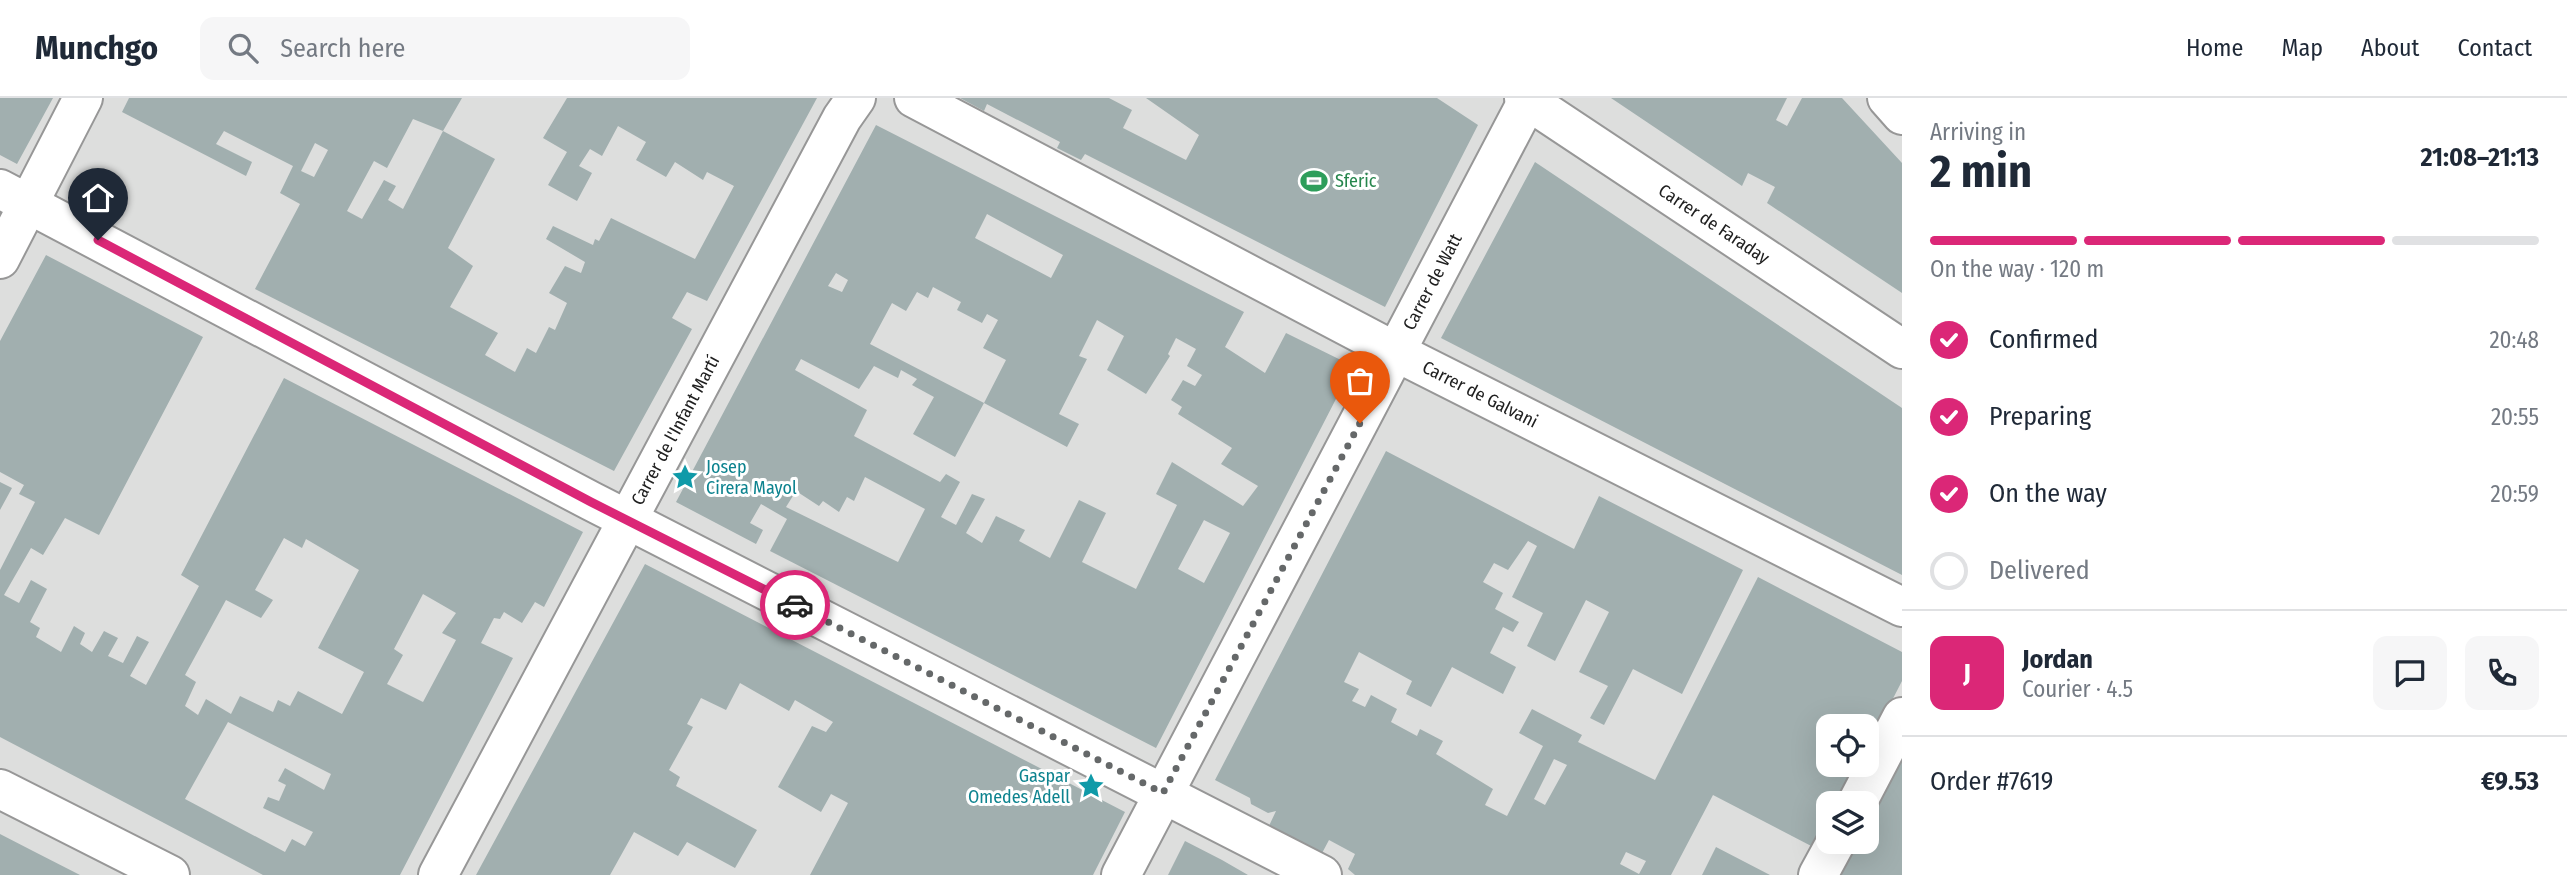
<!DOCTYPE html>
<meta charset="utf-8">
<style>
:root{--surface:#fff;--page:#f6f6f7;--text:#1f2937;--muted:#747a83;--line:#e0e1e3;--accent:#db2777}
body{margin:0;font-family:"Fira Sans Condensed",sans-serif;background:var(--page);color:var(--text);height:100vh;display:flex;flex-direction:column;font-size:26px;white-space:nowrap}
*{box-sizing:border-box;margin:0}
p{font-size:23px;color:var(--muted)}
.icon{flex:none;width:38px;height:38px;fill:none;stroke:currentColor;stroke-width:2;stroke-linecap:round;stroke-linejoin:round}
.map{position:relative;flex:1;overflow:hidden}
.sheet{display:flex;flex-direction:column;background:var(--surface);width:665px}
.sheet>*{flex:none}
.buttons{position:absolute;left:1816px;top:616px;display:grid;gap:14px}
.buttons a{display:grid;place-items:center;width:63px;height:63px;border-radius:14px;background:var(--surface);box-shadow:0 7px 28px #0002;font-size:35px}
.pin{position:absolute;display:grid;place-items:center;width:60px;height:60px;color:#fff;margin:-72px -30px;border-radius:50% 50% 50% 0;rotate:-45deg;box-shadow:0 0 7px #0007}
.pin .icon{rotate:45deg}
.courier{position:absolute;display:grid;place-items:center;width:70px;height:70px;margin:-35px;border:5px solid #db2777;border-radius:50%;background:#fff;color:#222;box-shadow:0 2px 9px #0007}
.head em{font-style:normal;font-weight:700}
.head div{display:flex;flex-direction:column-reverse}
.head{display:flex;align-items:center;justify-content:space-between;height:119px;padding:0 28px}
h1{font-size:46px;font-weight:700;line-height:52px}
.bar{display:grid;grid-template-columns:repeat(4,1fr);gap:10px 7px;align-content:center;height:84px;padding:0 28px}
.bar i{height:9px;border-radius:5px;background:var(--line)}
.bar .selected{background:var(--accent)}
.bar p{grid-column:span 4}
.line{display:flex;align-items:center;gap:18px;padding:0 28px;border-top:2px solid var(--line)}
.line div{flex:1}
.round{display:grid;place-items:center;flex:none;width:74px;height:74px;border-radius:14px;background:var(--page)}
ol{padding:0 28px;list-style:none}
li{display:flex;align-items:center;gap:21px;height:77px}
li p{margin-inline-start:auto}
li .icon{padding:7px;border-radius:50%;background:var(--accent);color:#fff;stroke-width:4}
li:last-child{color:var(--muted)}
li i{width:38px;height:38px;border:4px solid var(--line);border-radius:50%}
header{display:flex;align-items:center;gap:42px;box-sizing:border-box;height:98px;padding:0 35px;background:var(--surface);border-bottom:2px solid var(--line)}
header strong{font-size:33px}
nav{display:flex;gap:38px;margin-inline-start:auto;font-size:24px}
.search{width:490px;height:63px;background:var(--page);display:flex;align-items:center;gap:18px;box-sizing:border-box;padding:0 24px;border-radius:14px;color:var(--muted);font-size:26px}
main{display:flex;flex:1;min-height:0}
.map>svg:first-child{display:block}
.residential{fill:#dddedd;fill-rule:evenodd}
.building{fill:#a1afaf;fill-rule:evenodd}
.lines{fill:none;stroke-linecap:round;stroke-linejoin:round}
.minor-casing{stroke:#979797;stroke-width:42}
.minor{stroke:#fff;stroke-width:38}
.done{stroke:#656869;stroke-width:7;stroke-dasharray:0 12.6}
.route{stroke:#db2777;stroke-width:9}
.labels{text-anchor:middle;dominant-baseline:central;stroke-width:6;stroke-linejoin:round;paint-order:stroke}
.leisure-label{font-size:18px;fill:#27864d;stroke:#fff;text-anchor:start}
.street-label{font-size:18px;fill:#202020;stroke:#fff}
.culture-label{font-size:18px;fill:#0d838f;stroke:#fff;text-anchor:start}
</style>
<header>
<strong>Munchgo</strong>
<div class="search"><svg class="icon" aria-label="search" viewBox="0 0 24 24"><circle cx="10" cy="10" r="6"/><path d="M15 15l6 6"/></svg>Search here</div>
<nav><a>Home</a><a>Map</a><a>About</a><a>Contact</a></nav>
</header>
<main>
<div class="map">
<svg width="1902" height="777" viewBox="0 0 1902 777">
<rect width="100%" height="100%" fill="#e6eef0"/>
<path class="residential" d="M 0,0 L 1902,0 L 1902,777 L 0,777 ZM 1829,628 L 1867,628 L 1867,667 L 1829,667 ZM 1829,705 L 1867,705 L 1867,744 L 1829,744 Z"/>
<path class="building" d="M 0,0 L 53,0 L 17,66 L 0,57 Z
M 129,0 L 462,0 L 443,33 L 413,21 L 387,70 L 374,63 L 347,113 L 362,121 L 384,82 L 396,88 L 388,102 L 403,111 L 443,33 L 495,61 L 448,150 L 473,168 L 450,209 L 498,235 L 485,257 L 515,274 L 527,250 L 536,255 L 549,229 L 555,232 L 567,205 L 549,195 L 565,168 L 581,175 L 585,164 L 546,141 L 553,128 L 593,147 L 595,141 L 599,143 L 611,120 L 695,161 L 734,88 L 707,74 L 703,82 L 675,64 L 666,79 L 636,62 L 646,44 L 618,28 L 602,58 L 590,51 L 579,68 L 592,75 L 577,103 L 548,87 L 567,54 L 543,40 L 567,0 L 817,0 L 707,203 L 687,194 L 672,220 L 692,231 L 614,373 L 255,191 L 300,106 L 280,95 L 293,68 L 224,33 L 216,46 L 252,64 L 246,78 L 122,14 ZM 315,45 L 328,52 L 314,79 L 301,73 Z
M 960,0 L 1109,0 L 1132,12 L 1123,30 L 1186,62 L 1199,37 L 1146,0 L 1437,0 L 1478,27 L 1385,209 L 1085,56 L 1081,62 L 1057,50 L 1060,44 L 987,6 L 984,13 Z
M 1611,0 L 1787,0 L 1776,22 L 1787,28 L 1802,0 L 1842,0 L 1902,65 L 1902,195 L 1767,105 L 1775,89 L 1748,75 L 1742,88 Z
M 876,27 L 1244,214 L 1225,249 L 1265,275 L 1286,235 L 1353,268 L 1156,650 L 770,453 L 787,421 L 761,406 L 750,425 L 763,432 L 756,446 L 676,404 ZM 987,116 L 1063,157 L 1051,180 L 975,140 ZM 836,175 L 848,182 L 842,194 L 828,188 ZM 933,189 L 961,204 L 957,212 L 982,225 L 987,216 L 998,222 L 983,250 L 1006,262 L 984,305 L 1067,349 L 1079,326 L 1059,316 L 1087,261 L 1079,258 L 1097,222 L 1124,238 L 1107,272 L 1146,296 L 1170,258 L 1168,256 L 1176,240 L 1196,251 L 1187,268 L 1202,277 L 1195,288 L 1183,282 L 1171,302 L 1182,309 L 1178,316 L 1232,350 L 1221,366 L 1258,388 L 1243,408 L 1172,364 L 1156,396 L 1177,407 L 1136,491 L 1082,464 L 1106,415 L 1079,402 L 1050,460 L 1019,443 L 1025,432 L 996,418 L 982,445 L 966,435 L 985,401 L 972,396 L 956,427 L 941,419 L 960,384 L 946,376 L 940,384 L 854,338 L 867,312 L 795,272 L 801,261 L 859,291 L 874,268 L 898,280 L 901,272 L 917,281 L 912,287 L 934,299 L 913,336 L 955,359 L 984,305 L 870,246 L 892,205 L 906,213 L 917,194 L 928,200 ZM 865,379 L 925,411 L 898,464 L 786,409 L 796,393 L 819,408 L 823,403 L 839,414 L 847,399 L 854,403 ZM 1204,422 L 1230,435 L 1204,485 L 1178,471 Z
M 1535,64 L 1902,310 L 1902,477 L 1441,240 Z
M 46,157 L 203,239 L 99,437 L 65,420 L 43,457 L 31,450 L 4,497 L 19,505 L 31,482 L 47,491 L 30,524 L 40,530 L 36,539 L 61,554 L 74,528 L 85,535 L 80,546 L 92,554 L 104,533 L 118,540 L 108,558 L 123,565 L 137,538 L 149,544 L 130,578 L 146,587 L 199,488 L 181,477 L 284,280 L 583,434 L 544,509 L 535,504 L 522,525 L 504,514 L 500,521 L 494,520 L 481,545 L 513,560 L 400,777 L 263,777 L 0,639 L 0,472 L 35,404 L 19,396 L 24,387 L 0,374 L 0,243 ZM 284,440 L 302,450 L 306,441 L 359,472 L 318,550 L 364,574 L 342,616 L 298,593 L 290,608 L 278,602 L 273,614 L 240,598 L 231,616 L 206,601 L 198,617 L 185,608 L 196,584 L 185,577 L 226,502 L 261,520 L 273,502 L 255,492 ZM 423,496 L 456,515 L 442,535 L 456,542 L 423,604 L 387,586 L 403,557 L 394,551 ZM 228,624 L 331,676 L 324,692 L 285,670 L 278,683 L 286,687 L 279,703 L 268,699 L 263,710 L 313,734 L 305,748 L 292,741 L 285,754 L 185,701 Z
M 1386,353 L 1574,451 L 1599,398 L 1743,472 L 1682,596 L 1633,571 L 1604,627 L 1590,620 L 1608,588 L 1579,574 L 1609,514 L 1586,502 L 1555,563 L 1527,548 L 1543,515 L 1512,499 L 1537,448 L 1528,443 L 1508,472 L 1494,465 L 1483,484 L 1503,495 L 1495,511 L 1519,524 L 1513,534 L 1503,529 L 1490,555 L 1516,569 L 1503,596 L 1452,569 L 1431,609 L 1406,596 L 1412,583 L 1359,554 L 1344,584 L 1359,591 L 1352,603 L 1365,609 L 1371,597 L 1397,611 L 1391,624 L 1417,638 L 1420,631 L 1443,643 L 1436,656 L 1493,691 L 1485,707 L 1507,718 L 1543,648 L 1519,635 L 1532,611 L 1582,637 L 1578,644 L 1655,682 L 1758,479 L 1902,554 L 1902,583 L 1867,651 L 1867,628 L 1829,628 L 1829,667 L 1859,667 L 1840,705 L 1829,705 L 1829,727 L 1817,751 L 1713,697 L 1671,777 L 1355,777 L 1348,771 L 1355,756 L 1329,742 L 1321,757 L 1268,730 L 1276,713 L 1268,715 L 1251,706 L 1250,700 L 1215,682 ZM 1554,661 L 1567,667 L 1545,707 L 1534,701 ZM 1626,754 L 1646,763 L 1639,776 L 1620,766 Z
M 0,384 L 12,390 L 0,412 Z
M 645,466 L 1125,714 L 1093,777 L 810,777 L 848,705 L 831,696 L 821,714 L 778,689 L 812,628 L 826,634 L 833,624 L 795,602 L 789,613 L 740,585 L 726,612 L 701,600 L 687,626 L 693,629 L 669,672 L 680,679 L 676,688 L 757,732 L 735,770 L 687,744 L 678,758 L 634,734 L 610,777 L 476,777 Z
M 1902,644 L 1902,777 L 1833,777 L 1850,744 L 1867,744 L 1867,711 Z
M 0,736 L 33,753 L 80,777 L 0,777 Z
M 1185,743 L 1222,762 L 1248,777 L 1168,777 Z
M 1716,749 L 1770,777 L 1702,777 Z"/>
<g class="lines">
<g class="minor-casing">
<g id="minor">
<path id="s1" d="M 914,0 L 1398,255 L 1902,509"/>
<path id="s2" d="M 1524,0 L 1902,251"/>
<path d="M 1887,0 L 1902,17"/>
<path d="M 0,91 L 591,403 L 1322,777"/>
<path d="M 0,161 L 83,0"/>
<path d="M 0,691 L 170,777"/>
<path d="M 1857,705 L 1902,619"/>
<path id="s3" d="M 438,777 L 842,20 L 856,0"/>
<path id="s4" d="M 1121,777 L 1529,0"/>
<path d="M 1818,777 L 1836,744"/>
</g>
</g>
<use href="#minor" class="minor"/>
</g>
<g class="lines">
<path class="done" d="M 795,507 L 1163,695 L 1360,325"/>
<path class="route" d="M 98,142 L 591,404 L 795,507"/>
</g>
<defs>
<g id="stadium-bare" transform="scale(2.1)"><path d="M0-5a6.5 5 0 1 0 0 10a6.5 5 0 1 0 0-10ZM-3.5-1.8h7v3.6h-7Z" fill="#2e9e5b" stroke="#fff" stroke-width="2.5" paint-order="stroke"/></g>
<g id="sight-bare" transform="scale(2.1)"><path d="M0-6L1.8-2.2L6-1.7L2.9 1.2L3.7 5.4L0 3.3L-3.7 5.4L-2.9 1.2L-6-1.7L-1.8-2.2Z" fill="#0f9aa8" stroke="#fff" stroke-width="2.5" paint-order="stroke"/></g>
</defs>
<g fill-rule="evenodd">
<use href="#stadium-bare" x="1314" y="83"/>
<use href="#sight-bare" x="685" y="379"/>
<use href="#sight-bare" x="1091" y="688"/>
</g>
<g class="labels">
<g class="leisure-label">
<text x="1335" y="83">Sferic</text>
</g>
<g class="street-label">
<text stroke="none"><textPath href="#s2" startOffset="228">Carrer de Faraday</textPath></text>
<text stroke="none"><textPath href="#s4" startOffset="670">Carrer de Watt</textPath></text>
<text stroke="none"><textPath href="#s1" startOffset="639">Carrer de Galvani</textPath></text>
<text stroke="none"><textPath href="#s3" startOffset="504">Carrer de l'Infant Martí</textPath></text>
</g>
<g class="culture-label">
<text x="706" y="369">Josep<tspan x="706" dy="21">Cirera Mayol</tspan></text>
<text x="1070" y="678" text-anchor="end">Gaspar<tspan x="1070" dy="21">Omedes Adell</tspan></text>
</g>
</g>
</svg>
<div class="buttons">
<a><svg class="icon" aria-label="locate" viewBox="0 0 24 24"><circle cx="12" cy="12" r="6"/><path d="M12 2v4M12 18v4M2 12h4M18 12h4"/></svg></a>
<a><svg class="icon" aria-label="layers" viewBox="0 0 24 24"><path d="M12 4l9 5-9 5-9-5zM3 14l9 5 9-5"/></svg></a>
</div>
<div class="pin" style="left:1360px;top:325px;background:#ea580c"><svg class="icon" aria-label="bag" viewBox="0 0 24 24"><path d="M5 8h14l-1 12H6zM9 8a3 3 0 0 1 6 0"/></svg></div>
<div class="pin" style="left:98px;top:142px;background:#1f2937"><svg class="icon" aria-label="home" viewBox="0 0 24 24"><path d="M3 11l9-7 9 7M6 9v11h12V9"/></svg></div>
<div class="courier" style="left:795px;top:507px"><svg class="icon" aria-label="car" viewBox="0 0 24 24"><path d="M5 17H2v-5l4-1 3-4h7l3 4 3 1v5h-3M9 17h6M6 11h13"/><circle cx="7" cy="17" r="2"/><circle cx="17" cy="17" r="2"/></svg></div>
</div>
<section class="sheet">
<div class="head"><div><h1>2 min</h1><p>Arriving in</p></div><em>21:08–21:13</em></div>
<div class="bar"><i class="selected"></i><i class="selected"></i><i class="selected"></i><i></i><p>On the way · 120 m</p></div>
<ol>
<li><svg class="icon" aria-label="check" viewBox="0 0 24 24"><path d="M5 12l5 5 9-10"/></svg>Confirmed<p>20:48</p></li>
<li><svg class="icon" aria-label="check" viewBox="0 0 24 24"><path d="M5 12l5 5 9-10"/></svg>Preparing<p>20:55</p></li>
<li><svg class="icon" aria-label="check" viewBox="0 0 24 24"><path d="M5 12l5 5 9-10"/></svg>On the way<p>20:59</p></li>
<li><i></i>Delivered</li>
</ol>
<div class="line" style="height:126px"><b class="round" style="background:var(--accent);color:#fff">J</b><div><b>Jordan</b><p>Courier · 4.5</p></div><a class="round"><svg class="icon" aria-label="chat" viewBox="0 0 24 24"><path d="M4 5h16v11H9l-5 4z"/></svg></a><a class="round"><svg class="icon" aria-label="phone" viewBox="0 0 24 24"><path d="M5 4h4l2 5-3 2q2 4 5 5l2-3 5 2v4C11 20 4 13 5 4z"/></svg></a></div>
<div class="line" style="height:91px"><div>Order #7619</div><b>€9.53</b></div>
</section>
</main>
